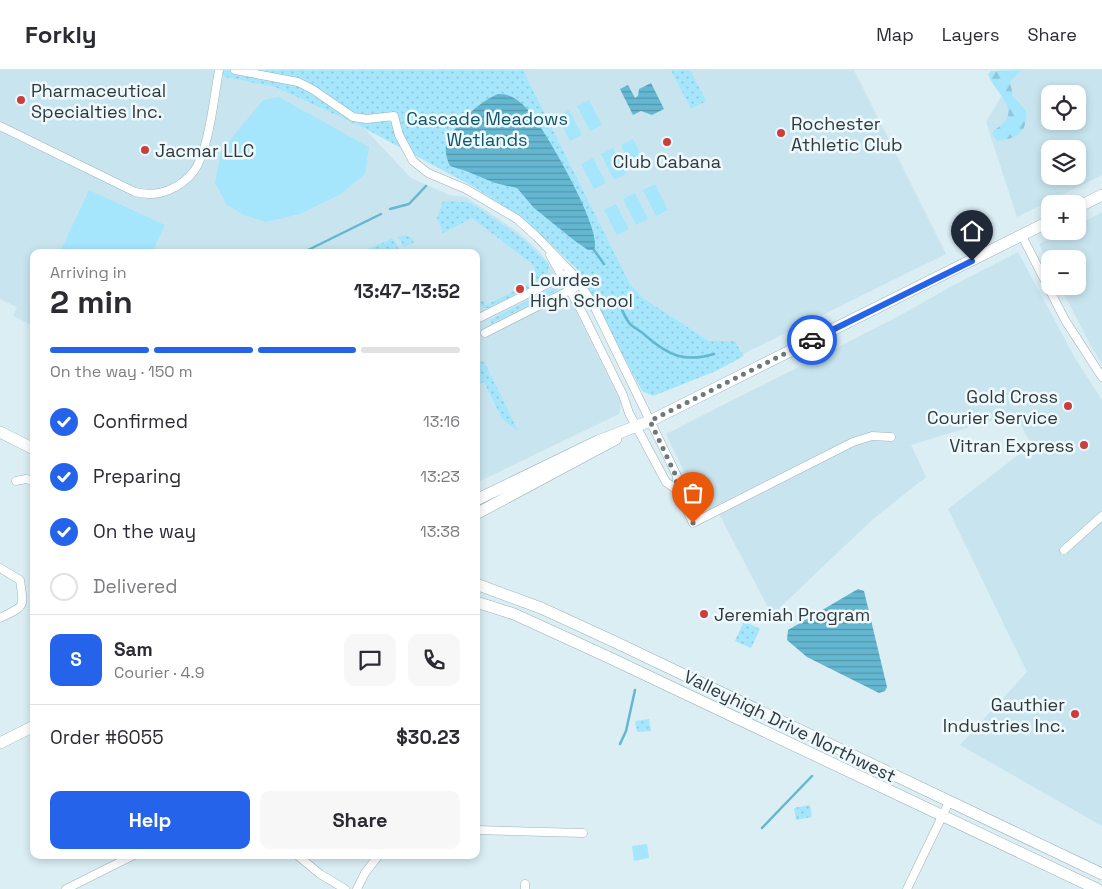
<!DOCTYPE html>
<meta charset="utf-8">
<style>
:root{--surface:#fff;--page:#f7f7f7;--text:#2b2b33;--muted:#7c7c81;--line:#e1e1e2;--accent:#2563eb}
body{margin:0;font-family:"Space Grotesk",sans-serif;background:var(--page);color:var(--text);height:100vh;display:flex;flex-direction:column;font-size:19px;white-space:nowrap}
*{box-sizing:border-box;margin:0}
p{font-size:16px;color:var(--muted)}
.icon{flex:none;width:28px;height:28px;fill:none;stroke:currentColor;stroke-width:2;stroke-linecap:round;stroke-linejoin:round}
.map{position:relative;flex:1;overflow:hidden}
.drawer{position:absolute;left:30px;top:179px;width:450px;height:610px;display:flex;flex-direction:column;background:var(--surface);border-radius:10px;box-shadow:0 2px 8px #0003}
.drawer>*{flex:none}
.buttons{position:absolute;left:1041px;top:15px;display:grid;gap:10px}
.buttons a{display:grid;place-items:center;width:45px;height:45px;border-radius:10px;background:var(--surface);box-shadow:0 2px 8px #0003;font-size:25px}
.pin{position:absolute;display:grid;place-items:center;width:42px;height:42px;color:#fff;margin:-51px -21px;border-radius:50% 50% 50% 0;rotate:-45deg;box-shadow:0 0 5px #0007}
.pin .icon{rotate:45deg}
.courier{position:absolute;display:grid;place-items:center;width:50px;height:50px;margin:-25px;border:4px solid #2563eb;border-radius:50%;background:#fff;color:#222;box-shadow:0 1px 6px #0007}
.headline em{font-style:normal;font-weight:700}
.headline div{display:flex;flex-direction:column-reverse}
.headline{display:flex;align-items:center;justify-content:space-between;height:85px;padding:0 20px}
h1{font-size:32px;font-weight:700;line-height:38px}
.bar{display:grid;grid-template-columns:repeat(4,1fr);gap:8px 5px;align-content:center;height:60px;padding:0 20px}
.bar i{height:6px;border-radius:4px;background:var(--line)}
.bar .current{background:var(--accent)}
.bar p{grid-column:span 4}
.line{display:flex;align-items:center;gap:12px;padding:0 20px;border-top:1px solid var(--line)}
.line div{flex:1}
.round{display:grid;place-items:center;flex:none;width:52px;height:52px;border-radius:10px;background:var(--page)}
ol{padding:0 20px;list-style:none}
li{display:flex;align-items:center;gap:15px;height:55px}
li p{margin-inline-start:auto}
li .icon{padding:5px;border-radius:50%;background:var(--accent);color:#fff;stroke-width:4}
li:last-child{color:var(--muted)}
li i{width:28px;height:28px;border:2px solid var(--line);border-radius:50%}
.button{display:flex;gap:10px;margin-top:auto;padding:10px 20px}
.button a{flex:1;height:58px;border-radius:10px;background:var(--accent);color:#fff;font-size:20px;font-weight:700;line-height:58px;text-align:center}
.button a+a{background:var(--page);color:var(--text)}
header{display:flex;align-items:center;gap:30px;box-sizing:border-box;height:70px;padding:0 25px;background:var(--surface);border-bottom:1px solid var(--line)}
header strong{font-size:24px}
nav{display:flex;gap:28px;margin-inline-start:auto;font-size:18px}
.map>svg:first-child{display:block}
.built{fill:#c8e5ef;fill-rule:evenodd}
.grass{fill:url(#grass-dots)}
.forest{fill:url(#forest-firs)}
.garden{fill:#a5e6fc}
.water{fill:url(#water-rules)}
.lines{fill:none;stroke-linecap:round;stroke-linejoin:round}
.stream{stroke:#64b7d1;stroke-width:2.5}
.minor-casing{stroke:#9fb2b8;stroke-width:9}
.secondary-casing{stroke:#9fb2b8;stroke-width:12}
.minor{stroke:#fff;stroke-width:8}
.secondary{stroke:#fff;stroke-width:11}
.done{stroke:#6c787c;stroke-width:5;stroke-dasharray:0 9}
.route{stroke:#2563eb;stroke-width:6}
.poi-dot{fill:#cc3e3c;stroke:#eef9fd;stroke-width:2}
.labels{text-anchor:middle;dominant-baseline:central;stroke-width:5;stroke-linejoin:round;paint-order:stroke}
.poi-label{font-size:18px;fill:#31383b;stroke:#eef9fd;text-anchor:start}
.park-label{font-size:18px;fill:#0f5668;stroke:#eef9fd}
.street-label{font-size:18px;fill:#31383b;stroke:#eef9fd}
</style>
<header>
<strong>Forkly</strong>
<nav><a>Map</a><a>Layers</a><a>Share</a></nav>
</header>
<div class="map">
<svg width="1102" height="819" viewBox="0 0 1102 819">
<defs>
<pattern id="grass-dots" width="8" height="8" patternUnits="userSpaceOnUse" patternTransform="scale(1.25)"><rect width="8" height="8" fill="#a5e6fc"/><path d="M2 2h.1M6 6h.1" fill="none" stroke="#8ec6d9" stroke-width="1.8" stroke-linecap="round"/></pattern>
<pattern id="forest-firs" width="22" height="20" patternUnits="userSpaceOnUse" patternTransform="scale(1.25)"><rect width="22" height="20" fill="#a5e6fc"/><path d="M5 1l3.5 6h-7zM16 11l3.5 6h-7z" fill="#8ec6d9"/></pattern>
<pattern id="water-rules" width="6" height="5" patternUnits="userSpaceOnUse" patternTransform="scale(1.25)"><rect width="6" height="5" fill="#64b7d1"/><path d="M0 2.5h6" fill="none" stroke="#5396ab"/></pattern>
</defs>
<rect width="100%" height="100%" fill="#daeef4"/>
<path class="built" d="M 0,0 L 221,0 L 224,7 L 275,17 L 364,58 L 411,108 L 450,125 L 466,127 L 518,162 L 540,182 L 552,199 L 575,239 L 621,332 L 619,344 L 476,413 L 476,182 L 34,182 L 34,256 L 13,246 L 17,237 L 0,229 Z
M 523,0 L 854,0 L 946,184 L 743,284 L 735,271 L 709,271 L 643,228 L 630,214 Z
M 1017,0 L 1102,0 L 1102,105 L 1017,147 L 986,52 ZM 1050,24 L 1078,24 L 1078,51 L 1050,51 ZM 1050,79 L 1078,79 L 1078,106 L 1050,106 Z
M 1102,142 L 1102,294 L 1091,276 L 1060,216 L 1078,216 L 1078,189 L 1050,189 L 1050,196 L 1039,174 L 1065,161 L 1078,161 L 1078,155 Z
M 1018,182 L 1075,288 L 1102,330 L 1102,756 L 960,675 L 1027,602 L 948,439 L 1031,375 L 1015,343 L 911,375 L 926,407 L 872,450 L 772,545 L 719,444 L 707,450 L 666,364 L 899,246 L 952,216 Z"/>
<path class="grass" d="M 221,0 L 523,0 L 630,214 L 643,228 L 709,271 L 735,271 L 744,286 L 716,301 L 653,326 L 642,321 L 576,198 L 527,152 L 474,117 L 364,58 L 275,17 L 224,7 Z
M 671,0 L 690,0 L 706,31 L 691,39 Z
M 443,131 L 469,132 L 522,168 L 549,194 L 547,209 L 489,238 L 483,238 L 480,234 L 481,231 L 483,231 L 486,235 L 533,212 L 531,205 L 535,199 L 532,194 L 472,148 L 443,163 L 437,148 Z
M 404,165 L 410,167 L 415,172 L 404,177 L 398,167 Z
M 393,168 L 400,182 L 362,182 Z
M 557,216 L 558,220 L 491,254 L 490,250 Z
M 477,289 L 485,293 L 518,361 L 502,349 L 484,312 L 476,315 Z
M 744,551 L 760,559 L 751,578 L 735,571 Z
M 649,649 L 651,661 L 637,662 L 635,651 Z
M 810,735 L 812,747 L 796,750 L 794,738 Z"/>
<path class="forest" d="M 1021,0 L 1010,12 L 1013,26 L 1026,41 C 1027,64 1018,68 997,71 L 992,64 L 994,60 C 1026,41 996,26 988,4 L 991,1 Z"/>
<path class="garden" d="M 279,27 L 369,77 L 365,104 L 341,124 L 300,144 L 266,152 L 244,145 L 227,135 L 215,113 L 221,81 L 263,30 Z
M 589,30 L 602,55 L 590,61 L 577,36 Z
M 569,40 L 582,65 L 570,71 L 557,46 Z
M 633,69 L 646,94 L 633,100 L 621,75 Z
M 613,78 L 626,104 L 614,110 L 601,84 Z
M 593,88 L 606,113 L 594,119 L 581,94 Z
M 655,114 L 668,140 L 656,146 L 643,120 Z
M 89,120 L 165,155 L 152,182 L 60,182 Z
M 635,123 L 648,149 L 636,155 L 623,129 Z
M 616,134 L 629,159 L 617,165 L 604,140 Z
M 647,774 L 649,788 L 634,791 L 632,776 Z"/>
<path class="water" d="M 651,13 L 664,39 L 652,45 L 641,41 L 633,45 L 620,19 L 628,15 L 635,28 L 638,26 L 639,19 Z
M 498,24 C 511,23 522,33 530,42 C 545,60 604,161 594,180 L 588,180 L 575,171 L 534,138 L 517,118 L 495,113 L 466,101 L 450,96 C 447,89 445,83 446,76 C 451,57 480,31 498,24 Z
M 858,519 L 864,521 L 887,617 L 885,621 L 879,623 L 807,587 L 787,570 L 788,560 Z"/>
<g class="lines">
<path class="stream" d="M 390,139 L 409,134 L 426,116
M 594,180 L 604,194
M 304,182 L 381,144
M 618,229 C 621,238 624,247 630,254 C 634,258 641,261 646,266 C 668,285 684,293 714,284
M 620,674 L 626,661 L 635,620
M 762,758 L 812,706"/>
<g class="minor-casing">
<path id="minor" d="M 235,0 L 298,12 L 312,19 L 353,47 L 367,49 L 394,46 L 399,65 L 413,91 L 428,103 L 466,119 L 517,149 L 537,167 L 574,205 L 593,234 L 677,406 L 677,420 L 693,453 L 853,372 L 872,366 L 891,367
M 0,56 L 135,122 C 147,125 157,125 169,120 C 179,116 187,110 194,101 C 209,80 214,27 219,0
M 1022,166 L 1065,250 L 1102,307
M 550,185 L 582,242 L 623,325 L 629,343 L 666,412 L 677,420
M 477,249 L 567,204
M 485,263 L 580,215
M 16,411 L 26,409 L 34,411
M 1064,480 L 1102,446
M 0,498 L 20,510 C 24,539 26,535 0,548
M 476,760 L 583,763
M 297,785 L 320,804 L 345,819
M 525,814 L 525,819
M 66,819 L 134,785
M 357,819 L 365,803 L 379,785
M 907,819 L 949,732"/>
</g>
<g class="secondary-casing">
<path id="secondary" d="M 1078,137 L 1102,125
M 0,362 L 34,379
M 476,430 L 598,371 L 650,351 L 1050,151
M 476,444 L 616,369
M 476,514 L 541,538 L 615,572 L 1102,804
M 476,532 L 514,544 L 608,587 L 1097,819
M 0,673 L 34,656"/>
</g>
<use href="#minor" class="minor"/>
<use href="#secondary" class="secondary"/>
</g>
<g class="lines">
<path class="done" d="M 693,453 L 677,420 L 676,406 L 650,351 L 812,270"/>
<path class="route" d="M 812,270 L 972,191"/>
</g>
<g class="poi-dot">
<circle cx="21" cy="30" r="5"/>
<circle cx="781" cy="63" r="5"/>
<circle cx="667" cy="72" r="5"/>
<circle cx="145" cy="80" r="5"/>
<circle cx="520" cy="219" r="5"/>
<circle cx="1068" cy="336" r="5"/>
<circle cx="1084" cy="375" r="5"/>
<circle cx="704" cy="544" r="5"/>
<circle cx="1075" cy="644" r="5"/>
</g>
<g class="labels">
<g class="poi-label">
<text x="31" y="20">Pharmaceutical<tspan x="31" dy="21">Specialties Inc.</tspan></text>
<text x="791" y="53">Rochester<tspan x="791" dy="21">Athletic Club</tspan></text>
<text x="155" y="80">Jacmar LLC</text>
<text x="667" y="91" text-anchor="middle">Club Cabana</text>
<text x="530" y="209">Lourdes<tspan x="530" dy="21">High School</tspan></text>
<text x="1058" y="326" text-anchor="end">Gold Cross<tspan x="1058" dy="21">Courier Service</tspan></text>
<text x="1074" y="375" text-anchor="end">Vitran Express</text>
<text x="714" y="544">Jeremiah Program</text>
<text x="1065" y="634" text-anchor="end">Gauthier<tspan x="1065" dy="21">Industries Inc.</tspan></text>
</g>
<g class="park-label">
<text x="487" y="48">Cascade Meadows<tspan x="487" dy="21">Wetlands</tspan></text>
</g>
<g class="street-label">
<text transform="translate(790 656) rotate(26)">Valleyhigh Drive Northwest</text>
</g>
</g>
</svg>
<div class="buttons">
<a><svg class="icon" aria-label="locate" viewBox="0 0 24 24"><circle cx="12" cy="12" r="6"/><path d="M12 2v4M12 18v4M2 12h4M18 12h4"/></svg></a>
<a><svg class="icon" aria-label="layers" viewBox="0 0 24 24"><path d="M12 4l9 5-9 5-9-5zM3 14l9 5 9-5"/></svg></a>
<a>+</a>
<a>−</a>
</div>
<div class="pin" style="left:693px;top:453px;background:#ea580c"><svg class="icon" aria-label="bag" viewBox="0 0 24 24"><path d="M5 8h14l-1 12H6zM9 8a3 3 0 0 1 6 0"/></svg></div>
<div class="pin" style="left:972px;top:191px;background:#1f2937"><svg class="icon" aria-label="home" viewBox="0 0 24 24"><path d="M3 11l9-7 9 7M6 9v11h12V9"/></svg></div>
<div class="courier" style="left:812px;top:270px"><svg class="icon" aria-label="car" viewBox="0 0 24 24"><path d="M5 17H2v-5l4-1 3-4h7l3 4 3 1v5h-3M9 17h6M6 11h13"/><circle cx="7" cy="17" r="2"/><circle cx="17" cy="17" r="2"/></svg></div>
<section class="drawer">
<div class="headline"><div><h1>2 min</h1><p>Arriving in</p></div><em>13:47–13:52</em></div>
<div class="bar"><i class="current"></i><i class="current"></i><i class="current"></i><i></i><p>On the way · 150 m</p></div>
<ol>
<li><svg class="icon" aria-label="check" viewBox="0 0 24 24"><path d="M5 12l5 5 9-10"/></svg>Confirmed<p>13:16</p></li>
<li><svg class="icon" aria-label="check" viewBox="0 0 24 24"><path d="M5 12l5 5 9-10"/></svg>Preparing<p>13:23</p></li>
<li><svg class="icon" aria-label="check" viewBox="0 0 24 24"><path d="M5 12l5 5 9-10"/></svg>On the way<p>13:38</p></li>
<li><i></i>Delivered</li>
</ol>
<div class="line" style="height:90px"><b class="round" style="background:var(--accent);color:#fff">S</b><div><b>Sam</b><p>Courier · 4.9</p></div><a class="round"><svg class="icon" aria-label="chat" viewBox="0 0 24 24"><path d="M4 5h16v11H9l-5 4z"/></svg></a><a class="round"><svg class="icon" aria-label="phone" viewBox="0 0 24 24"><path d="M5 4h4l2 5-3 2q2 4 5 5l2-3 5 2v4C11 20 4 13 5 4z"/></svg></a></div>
<div class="line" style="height:65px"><div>Order #6055</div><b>$30.23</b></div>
<div class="button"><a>Help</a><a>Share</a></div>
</section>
</div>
